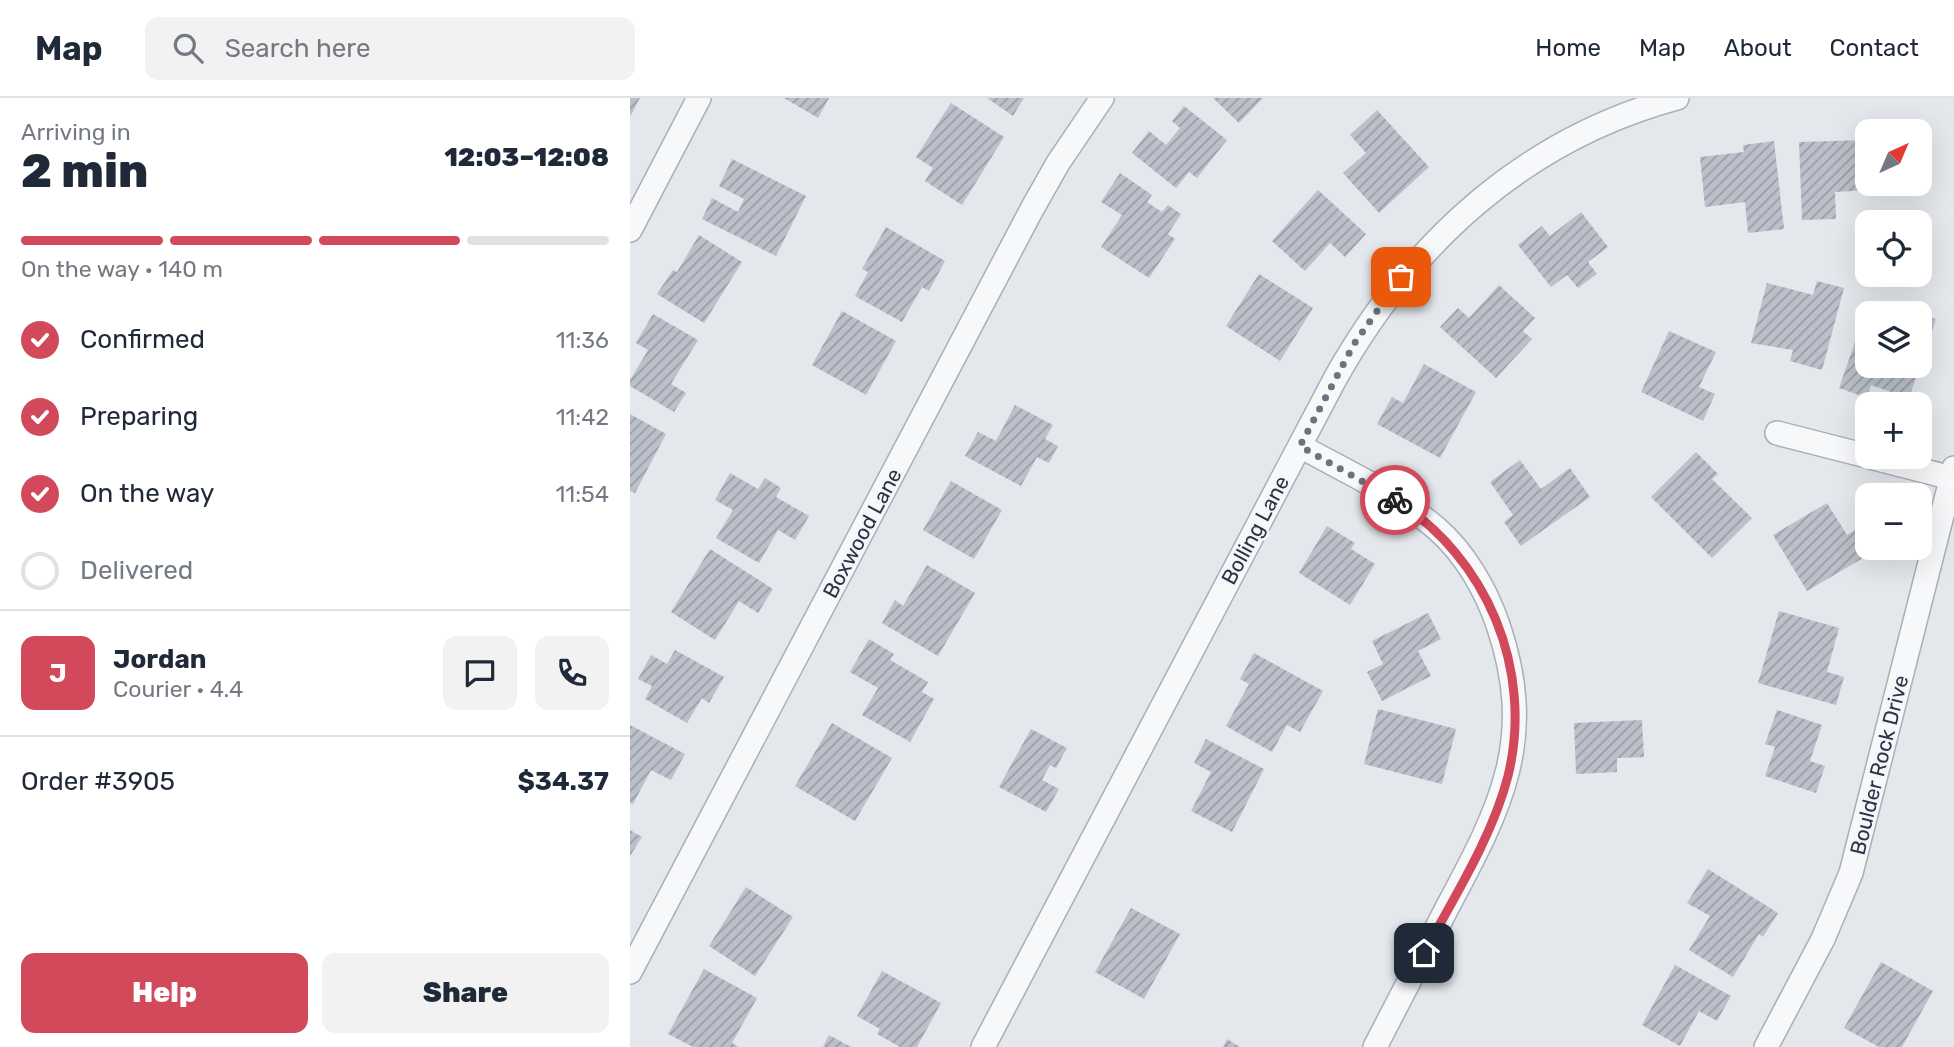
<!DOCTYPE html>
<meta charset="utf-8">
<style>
:root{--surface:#fff;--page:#f2f2f3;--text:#1f2937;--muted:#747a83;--line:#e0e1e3;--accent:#d1495b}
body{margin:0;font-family:Rubik,sans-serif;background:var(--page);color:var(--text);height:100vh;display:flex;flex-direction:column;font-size:26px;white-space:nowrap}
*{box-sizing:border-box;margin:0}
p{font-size:23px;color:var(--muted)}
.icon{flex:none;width:38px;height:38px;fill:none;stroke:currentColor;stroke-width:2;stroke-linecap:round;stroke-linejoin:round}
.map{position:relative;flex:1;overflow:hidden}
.panel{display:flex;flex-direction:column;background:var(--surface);width:630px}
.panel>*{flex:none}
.needle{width:46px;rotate:44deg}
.controls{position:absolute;left:1225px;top:21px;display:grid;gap:14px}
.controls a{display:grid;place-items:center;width:77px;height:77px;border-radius:14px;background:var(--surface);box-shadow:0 7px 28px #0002;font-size:35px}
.pin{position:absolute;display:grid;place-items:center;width:60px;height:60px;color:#fff;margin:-30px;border-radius:14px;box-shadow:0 4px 10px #0006}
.courier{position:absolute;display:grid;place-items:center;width:70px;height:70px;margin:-35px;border:5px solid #d1495b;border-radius:50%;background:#fff;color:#222;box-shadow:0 2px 9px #0007}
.headline em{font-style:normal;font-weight:800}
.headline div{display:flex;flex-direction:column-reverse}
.headline{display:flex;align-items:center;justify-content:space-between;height:119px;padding:0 21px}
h1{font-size:46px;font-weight:800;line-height:52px}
.bar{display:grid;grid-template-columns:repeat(4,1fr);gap:10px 7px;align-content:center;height:84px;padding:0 21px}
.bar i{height:9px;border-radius:5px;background:var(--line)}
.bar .active{background:var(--accent)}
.bar p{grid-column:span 4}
.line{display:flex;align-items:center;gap:18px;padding:0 21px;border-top:2px solid var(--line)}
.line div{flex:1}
.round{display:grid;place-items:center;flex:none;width:74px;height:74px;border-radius:14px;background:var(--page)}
ol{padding:0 21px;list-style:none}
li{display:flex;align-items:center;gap:21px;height:77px}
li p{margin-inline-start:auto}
li .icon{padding:7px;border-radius:50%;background:var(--accent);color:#fff;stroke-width:4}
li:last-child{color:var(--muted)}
li i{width:38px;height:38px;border:4px solid var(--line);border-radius:50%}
.action{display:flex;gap:14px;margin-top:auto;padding:14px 21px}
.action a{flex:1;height:80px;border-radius:14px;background:var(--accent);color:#fff;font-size:28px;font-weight:800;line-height:80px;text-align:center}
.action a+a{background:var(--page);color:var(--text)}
header{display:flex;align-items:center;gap:42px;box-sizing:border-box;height:98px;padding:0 35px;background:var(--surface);border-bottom:2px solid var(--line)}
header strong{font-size:33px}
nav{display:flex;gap:38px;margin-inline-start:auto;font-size:24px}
.search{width:490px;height:63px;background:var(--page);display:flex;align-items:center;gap:18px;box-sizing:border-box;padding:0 24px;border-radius:14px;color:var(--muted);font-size:26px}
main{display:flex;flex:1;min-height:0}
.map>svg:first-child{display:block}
.building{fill:url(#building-hatch)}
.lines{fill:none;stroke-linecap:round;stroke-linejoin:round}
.minor-casing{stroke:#a9aeb7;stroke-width:26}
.minor{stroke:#f7f8fa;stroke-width:23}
.done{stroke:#6c737f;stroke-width:7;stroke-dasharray:0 12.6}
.route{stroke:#d1495b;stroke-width:9}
.labels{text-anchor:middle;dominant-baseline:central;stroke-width:5;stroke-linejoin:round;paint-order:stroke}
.street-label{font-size:21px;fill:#2b3445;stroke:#f4f6f9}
</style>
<header>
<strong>Map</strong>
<div class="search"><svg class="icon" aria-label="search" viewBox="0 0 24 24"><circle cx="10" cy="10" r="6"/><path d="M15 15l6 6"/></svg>Search here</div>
<nav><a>Home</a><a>Map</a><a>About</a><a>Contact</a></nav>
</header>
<main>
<section class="panel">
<div class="headline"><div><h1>2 min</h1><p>Arriving in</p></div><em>12:03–12:08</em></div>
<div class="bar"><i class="active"></i><i class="active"></i><i class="active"></i><i></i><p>On the way · 140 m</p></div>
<ol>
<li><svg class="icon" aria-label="check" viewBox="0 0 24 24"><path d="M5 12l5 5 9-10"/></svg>Confirmed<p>11:36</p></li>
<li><svg class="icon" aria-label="check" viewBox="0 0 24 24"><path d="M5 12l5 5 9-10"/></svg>Preparing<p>11:42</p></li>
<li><svg class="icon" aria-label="check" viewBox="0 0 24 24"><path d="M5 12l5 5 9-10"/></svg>On the way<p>11:54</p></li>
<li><i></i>Delivered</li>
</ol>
<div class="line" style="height:126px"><b class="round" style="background:var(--accent);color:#fff">J</b><div><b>Jordan</b><p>Courier · 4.4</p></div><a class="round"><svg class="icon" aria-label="chat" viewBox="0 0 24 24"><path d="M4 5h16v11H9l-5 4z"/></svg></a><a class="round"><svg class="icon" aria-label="phone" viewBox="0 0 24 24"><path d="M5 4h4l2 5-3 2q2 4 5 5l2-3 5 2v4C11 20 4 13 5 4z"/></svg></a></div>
<div class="line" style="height:91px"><div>Order #3905</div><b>$34.37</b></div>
<div class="action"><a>Help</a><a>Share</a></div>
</section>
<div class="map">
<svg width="1324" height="949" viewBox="0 0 1324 949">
<defs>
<pattern id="building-hatch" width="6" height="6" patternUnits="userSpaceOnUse" patternTransform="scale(1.75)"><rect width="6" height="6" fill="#bbc0ca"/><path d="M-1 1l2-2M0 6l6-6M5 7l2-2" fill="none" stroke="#989da6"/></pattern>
</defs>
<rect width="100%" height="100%" fill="#e4e7ec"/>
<path class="building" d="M 0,0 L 10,0 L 0,19 Z
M 154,0 L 199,0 L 188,20 Z
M 357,0 L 394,0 L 383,18 Z
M 583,0 L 633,0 L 609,25 Z
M 321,5 L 374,39 L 332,107 L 295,83 L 303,70 L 286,59 Z
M 554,8 L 597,42 L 567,80 L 559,74 L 546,90 L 502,55 L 519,33 L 536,47 L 550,30 L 542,23 Z
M 747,12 L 799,69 L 749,115 L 713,75 L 736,55 L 720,37 Z
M 1237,42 L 1237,86 L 1240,86 L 1240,92 L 1205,94 L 1206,121 L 1172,122 L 1169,44 Z
M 1144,43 L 1154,131 L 1118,135 L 1115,104 L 1075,109 L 1070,59 L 1114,54 L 1113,47 Z
M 102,61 L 176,98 L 146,158 L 72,121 L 82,100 L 108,114 L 114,101 L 89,88 Z
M 490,75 L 522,97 L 517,104 L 532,114 L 538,107 L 551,116 L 538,136 L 545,141 L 519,180 L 471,149 L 492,117 L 471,104 Z
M 688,92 L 736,136 L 715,159 L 700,145 L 675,173 L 642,143 Z
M 951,114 L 978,149 L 958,164 L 967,176 L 948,190 L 937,177 L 921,189 L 888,147 L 912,128 L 920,138 Z
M 256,129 L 315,163 L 299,193 L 292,189 L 272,224 L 225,198 L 238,174 L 232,171 Z
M 69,137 L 112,164 L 74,225 L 27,196 L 43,172 L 47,174 Z
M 629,176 L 683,210 L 650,263 L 596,228 Z
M 1187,183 L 1214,190 L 1192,272 L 1160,263 L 1163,252 L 1121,245 L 1137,185 L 1183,197 Z
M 869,187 L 905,220 L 893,233 L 902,241 L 866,280 L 810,229 L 828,210 L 839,220 Z
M 1260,206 L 1287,215 L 1257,215 Z
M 212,213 L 266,243 L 236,297 L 182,267 Z
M 23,216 L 68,242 L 41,286 L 56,295 L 44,314 L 0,288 L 0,282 L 18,252 L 6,245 Z
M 1290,216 L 1306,221 L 1279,300 L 1241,287 L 1237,300 L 1209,290 L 1225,244 L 1237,248 L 1237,268 L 1290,268 Z
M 1039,233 L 1086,254 L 1069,289 L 1085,296 L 1073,323 L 1011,294 Z
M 794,266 L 846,294 L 810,360 L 747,326 L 762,299 L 773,305 Z
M 385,307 L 423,327 L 415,341 L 428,348 L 419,365 L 407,359 L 391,388 L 335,358 L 348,334 L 366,343 Z
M 0,316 L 36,336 L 5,395 L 0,393 Z
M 1066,354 L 1088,376 L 1082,381 L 1122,420 L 1082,460 L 1021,399 Z
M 890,362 L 911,391 L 940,370 L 960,399 L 891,448 L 874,424 L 883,417 L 860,384 Z
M 100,375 L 128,391 L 135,380 L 151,390 L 146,399 L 179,418 L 165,442 L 148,432 L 129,465 L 86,440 L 103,412 L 85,402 Z
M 321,383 L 372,412 L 344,461 L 293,432 Z
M 1197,405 L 1217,437 L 1235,426 L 1237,450 L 1250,450 L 1177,493 L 1143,437 Z
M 697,428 L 725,445 L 721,451 L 745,466 L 720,507 L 669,475 Z
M 80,451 L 143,491 L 128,515 L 109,503 L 85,542 L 41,514 Z
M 297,467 L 345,495 L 308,558 L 252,525 L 265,502 L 273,508 Z
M 1149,513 L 1209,530 L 1197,574 L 1214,579 L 1206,607 L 1128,585 Z
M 798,515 L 811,541 L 788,553 L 801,578 L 752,603 L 737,574 L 753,566 L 742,543 Z
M 239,541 L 264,556 L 260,562 L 298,584 L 292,594 L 304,601 L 280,644 L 232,617 L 248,590 L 220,574 Z
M 45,552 L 94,579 L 79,605 L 72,600 L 57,625 L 15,601 L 22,588 L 8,581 L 21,557 L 37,566 Z
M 624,555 L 693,593 L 670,634 L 657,627 L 642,654 L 596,628 L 619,586 L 610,581 Z
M 748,611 L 826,631 L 812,686 L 734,666 Z
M 1147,612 L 1192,627 L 1180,663 L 1195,668 L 1186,695 L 1135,678 L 1145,649 L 1135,646 Z
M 1012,622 L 1014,659 L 987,660 L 987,674 L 946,676 L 944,625 Z
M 202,625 L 262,660 L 225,723 L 165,688 Z
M 0,627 L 55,656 L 41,682 L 21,672 L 3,706 L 0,705 Z
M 401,631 L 437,650 L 426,670 L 420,667 L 412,682 L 429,691 L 416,714 L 369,689 Z
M 576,641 L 634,671 L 602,734 L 561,713 L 581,674 L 564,665 Z
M 0,732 L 12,739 L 0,758 Z
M 1078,771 L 1148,815 L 1133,839 L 1129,836 L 1103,879 L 1059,852 L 1080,818 L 1057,805 Z
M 116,789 L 163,819 L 125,878 L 79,848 Z
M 501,810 L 550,836 L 514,901 L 465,874 Z
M 1251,864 L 1303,893 L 1272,949 L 1249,949 L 1214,930 Z
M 1045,867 L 1101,898 L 1087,923 L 1069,913 L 1050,948 L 1012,927 Z
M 74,871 L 127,900 L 102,945 L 109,949 L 63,949 L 38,936 Z
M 252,873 L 311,905 L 287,949 L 270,949 L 247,936 L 250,931 L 227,918 Z
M 199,937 L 221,949 L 193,949 Z
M 597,941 L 610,949 L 593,949 Z"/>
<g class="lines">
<g class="minor-casing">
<path id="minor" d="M 0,132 L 69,0
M 1147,335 L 1237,358
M 670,348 C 715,373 766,396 806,430 C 835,455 856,492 868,527 C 907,641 871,709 818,808 C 794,855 769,902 745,949
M 1240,359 L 1322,380
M 0,874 L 402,111 L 428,65 L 472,0
M 353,949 L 706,279 C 782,144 895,41 1047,0
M 1136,949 L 1193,841 L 1221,775 L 1324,370"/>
</g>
<use href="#minor" class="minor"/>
</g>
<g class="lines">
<path class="done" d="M 765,402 L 670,348 L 724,246 L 771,179"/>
<path class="route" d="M 765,402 C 857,459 904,572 878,678 C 862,740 824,799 794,855"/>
</g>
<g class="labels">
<g class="street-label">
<text transform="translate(625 432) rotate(-62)">Bolling Lane</text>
<text transform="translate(232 435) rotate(-62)">Boxwood Lane</text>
<text transform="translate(1249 667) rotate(-76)">Boulder Rock Drive</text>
</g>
</g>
</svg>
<div class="controls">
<a><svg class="needle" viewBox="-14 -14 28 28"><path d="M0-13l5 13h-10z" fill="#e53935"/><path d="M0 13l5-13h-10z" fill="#747a83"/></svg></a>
<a><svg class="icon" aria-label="locate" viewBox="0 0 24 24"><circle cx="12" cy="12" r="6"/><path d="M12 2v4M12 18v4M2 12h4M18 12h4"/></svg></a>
<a><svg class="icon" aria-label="layers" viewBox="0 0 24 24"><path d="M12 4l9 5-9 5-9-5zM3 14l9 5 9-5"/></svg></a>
<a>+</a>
<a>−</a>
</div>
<div class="pin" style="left:771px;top:179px;background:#ea580c"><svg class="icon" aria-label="bag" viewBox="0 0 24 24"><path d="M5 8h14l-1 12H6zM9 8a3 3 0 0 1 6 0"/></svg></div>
<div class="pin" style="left:794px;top:855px;background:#1f2937"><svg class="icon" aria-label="home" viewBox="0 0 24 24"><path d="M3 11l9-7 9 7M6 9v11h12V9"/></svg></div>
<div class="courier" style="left:765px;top:402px"><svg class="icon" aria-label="bike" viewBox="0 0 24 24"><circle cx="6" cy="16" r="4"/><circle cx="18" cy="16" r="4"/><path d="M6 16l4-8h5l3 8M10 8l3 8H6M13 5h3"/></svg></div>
</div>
</main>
